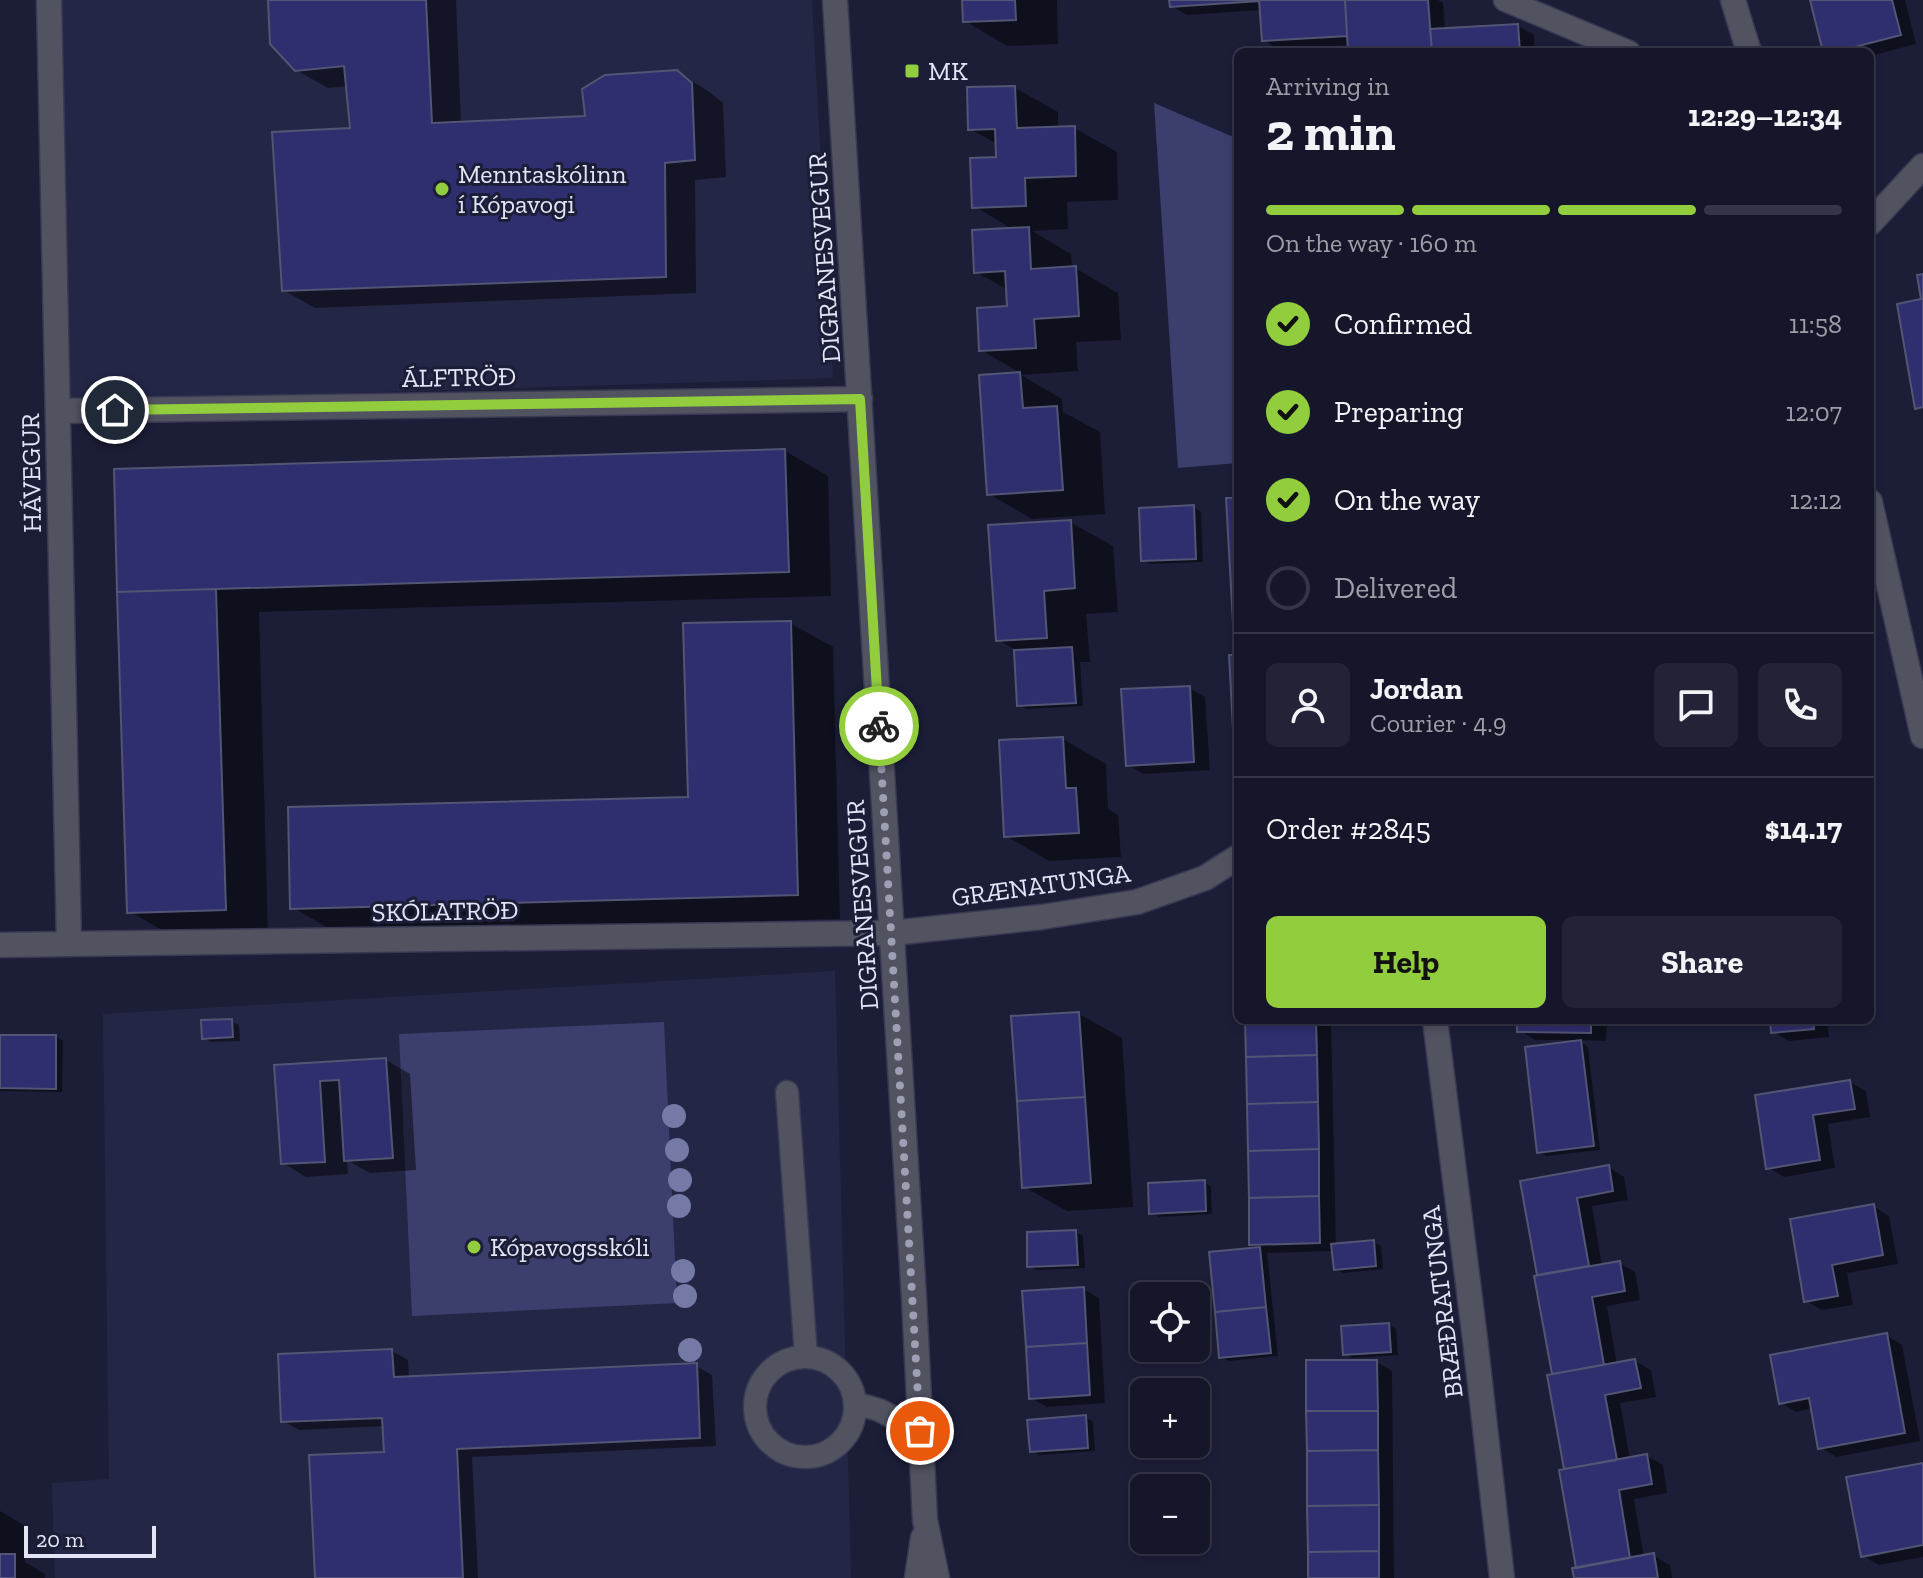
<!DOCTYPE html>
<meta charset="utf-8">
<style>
:root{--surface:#15162a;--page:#222336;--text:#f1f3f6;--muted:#9d9fa8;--line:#343547;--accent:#92cd3e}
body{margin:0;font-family:"Zilla Slab",serif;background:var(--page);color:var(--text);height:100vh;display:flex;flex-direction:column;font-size:30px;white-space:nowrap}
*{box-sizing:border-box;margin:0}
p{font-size:26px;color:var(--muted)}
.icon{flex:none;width:44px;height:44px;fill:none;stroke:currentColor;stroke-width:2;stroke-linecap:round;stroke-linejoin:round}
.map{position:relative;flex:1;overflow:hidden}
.sheet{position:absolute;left:1234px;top:48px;width:640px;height:976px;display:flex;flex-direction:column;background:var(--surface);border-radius:12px;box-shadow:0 4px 12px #0003,0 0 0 2px var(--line)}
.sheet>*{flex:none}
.buttons{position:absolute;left:1130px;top:1282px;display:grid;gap:16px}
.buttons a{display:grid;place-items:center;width:80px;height:80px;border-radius:12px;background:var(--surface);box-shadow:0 4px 12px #0003,0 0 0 2px var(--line);font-size:40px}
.scale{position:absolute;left:24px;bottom:20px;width:132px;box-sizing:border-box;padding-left:8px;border:4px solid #e3e5f7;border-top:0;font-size:22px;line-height:28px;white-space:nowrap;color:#e3e5f7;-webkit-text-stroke:6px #1c1e38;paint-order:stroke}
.pin{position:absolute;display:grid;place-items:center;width:68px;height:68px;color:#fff;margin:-34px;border:4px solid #fff;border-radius:50%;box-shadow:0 2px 8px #0007}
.courier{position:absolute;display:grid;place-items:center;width:80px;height:80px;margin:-40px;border:6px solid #92cd3e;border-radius:50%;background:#fff;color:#222;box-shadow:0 2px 10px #0007}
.headline em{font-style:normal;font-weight:800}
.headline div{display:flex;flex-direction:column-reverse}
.headline{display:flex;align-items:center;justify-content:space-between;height:136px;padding:0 32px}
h1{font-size:52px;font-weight:800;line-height:60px}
.bar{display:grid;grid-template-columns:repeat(4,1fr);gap:12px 8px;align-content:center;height:96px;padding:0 32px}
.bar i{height:10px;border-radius:6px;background:var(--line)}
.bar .selected{background:var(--accent)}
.bar p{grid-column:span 4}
.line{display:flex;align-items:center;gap:20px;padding:0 32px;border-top:2px solid var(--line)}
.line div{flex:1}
.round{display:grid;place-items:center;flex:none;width:84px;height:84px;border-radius:12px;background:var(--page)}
ol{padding:0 32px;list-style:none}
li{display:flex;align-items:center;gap:24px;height:88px}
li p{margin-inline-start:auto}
li .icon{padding:8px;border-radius:50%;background:var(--accent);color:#111;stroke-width:4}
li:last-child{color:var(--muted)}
li i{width:44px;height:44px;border:4px solid var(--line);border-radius:50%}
.cta{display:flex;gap:16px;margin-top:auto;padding:16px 32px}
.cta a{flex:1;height:92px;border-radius:12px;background:var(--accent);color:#111;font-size:32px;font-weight:800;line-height:92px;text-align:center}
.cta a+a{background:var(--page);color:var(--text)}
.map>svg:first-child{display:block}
.built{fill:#242646}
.green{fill:#3c3f6e}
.shadow{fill:#0007}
.building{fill:#2f2e6f;stroke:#525573;stroke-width:2}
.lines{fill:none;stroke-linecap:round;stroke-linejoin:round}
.service-casing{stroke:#383a53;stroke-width:25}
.pedestrian-casing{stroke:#383a53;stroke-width:27}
.minor-casing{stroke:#383a53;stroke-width:27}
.tertiary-casing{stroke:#383a53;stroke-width:27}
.service{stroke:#525361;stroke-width:22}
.pedestrian{stroke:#525361;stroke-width:24}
.minor{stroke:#525361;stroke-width:24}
.tertiary{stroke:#525361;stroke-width:24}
.tree{fill:#7479a5}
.done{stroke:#9d9fb4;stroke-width:8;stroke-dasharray:0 14.4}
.route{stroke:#92cd3e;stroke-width:10}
.poi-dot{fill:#92cd3e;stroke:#1c1e38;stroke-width:3}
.labels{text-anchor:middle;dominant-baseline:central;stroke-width:6;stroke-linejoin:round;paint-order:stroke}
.poi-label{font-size:26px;fill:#e3e5f7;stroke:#1c1e38;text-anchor:start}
.street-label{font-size:26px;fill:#e3e5f7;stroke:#1c1e38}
</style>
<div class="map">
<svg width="1923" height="1578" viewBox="0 0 1923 1578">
<rect width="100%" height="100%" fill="#1c1e38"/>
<path class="built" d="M 60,0 L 812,0 L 833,378 L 66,402 Z
M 835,971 L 851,1578 L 55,1578 L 52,1483 L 109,1479 L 103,1014 Z"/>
<path class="green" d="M 1154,103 L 1238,139 L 1238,463 L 1178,468 Z
M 664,1022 L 677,1303 L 412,1316 L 399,1034 Z"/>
<path class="shadow" d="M 270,0 L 456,0 L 461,124 L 587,118 L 677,72 L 708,91 L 723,103 L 726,177 L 695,180 L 696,293 L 315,308 L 283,290 L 352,130 L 348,86 L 328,88 L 296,70 Z
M 964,0 L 1057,0 L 1058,44 L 1007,46 L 965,21 Z
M 1171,0 L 1438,0 L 1443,3 L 1445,30 L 1518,26 L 1534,35 L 1535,52 L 1350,52 L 1350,45 L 1279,49 L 1263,40 L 1261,10 L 1187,15 L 1171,6 Z
M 1812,0 L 1905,0 L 1916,44 L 1870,56 L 1870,52 L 1825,52 Z
M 1015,88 L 1058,112 L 1058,128 L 1074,128 L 1117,152 L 1118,200 L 1067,202 L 1068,229 L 1032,231 L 1071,254 L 1072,268 L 1075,268 L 1118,293 L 1121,340 L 1076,342 L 1078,371 L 1021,375 L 1062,399 L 1063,412 L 1100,432 L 1105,514 L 1032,519 L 989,494 L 981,377 L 1022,374 L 981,350 L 1009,308 L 1008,290 L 976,272 L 1014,230 L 974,206 L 998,159 L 997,144 L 970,129 Z
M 785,451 L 828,476 L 831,596 L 259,612 L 268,933 L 172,936 L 129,911 L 116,471 Z
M 1194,507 L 1201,512 L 1203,562 L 1150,564 L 1143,560 Z
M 1070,522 L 1113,546 L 1118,612 L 1086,614 L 1090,662 L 1080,662 L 1083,706 L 1027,709 L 1019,705 L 1016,650 L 998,640 Z
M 790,623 L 833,647 L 840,919 L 335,932 L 292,907 L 690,799 Z
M 1189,688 L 1205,697 L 1210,770 L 1143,774 L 1128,765 Z
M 1063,739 L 1106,764 L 1108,809 L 1118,815 L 1121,857 L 1049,861 L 1006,836 Z
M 1079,1014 L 1122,1038 L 1133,1207 L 1067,1211 L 1024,1187 Z
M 1247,1020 L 1331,1020 L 1336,1245 L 1373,1242 L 1381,1246 L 1383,1269 L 1343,1273 L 1336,1269 L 1334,1251 L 1267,1253 L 1278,1356 L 1229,1361 L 1221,1357 L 1211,1254 L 1260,1249 L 1251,1244 Z
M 1519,1020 L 1607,1020 L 1606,1041 L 1578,1040 L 1588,1047 L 1600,1150 L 1546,1156 L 1539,1151 L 1575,1040 L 1535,1040 L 1519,1030 Z
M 1772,1020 L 1827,1020 L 1829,1037 L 1789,1041 L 1773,1032 Z
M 231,1021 L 239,1025 L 240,1041 L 211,1042 L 204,1038 Z
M 0,1037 L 56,1037 L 63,1041 L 62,1092 L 0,1091 Z
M 386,1060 L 410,1074 L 416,1170 L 370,1173 L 347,1160 L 348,1174 L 306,1177 L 283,1163 L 276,1067 Z
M 1850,1082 L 1866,1091 L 1870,1117 L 1828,1124 L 1835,1168 L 1784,1177 L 1768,1167 L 1758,1096 Z
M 1608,1167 L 1624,1177 L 1628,1200 L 1592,1206 L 1602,1266 L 1619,1263 L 1635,1272 L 1640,1300 L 1607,1306 L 1617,1364 L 1635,1361 L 1651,1370 L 1656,1397 L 1620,1403 L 1630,1459 L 1647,1456 L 1663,1465 L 1667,1493 L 1634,1499 L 1644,1557 L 1654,1556 L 1670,1565 L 1672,1578 L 1576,1578 L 1578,1569 L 1567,1471 L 1550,1377 L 1554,1376 L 1536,1278 L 1540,1277 L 1522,1183 Z
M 1204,1182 L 1211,1187 L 1212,1214 L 1159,1217 L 1151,1212 Z
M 1873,1206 L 1889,1216 L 1898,1264 L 1847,1273 L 1853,1305 L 1822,1310 L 1806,1301 Z
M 1076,1232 L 1083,1236 L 1085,1268 L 1037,1270 L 1029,1266 Z
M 1083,1289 L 1099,1298 L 1105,1403 L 1047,1407 L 1031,1398 Z
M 1389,1325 L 1396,1329 L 1398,1355 L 1352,1358 L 1345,1354 Z
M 1886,1335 L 1902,1345 L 1920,1441 L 1836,1457 L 1820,1447 L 1813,1408 L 1796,1412 L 1780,1402 Z
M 392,1351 L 408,1360 L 409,1378 L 696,1366 L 712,1375 L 716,1446 L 472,1457 L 478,1578 L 317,1578 L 386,1454 L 385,1426 L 299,1430 L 283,1421 Z
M 1376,1362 L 1392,1371 L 1394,1578 L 1310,1578 Z
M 1086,1417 L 1093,1422 L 1095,1451 L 1039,1455 L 1032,1451 Z
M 1923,1465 L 1923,1557 L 1879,1565 L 1863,1556 Z
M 0,1511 L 25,1526 L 25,1562 L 45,1574 L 45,1578 L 0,1578 Z"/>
<path class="building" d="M 268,0 L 426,0 L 432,123 L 585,116 L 582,89 L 605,75 L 677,70 L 692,83 L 695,160 L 665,163 L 666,277 L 282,291 L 272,132 L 350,128 L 344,66 L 295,71 L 270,44 Z
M 962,0 L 1015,0 L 1016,20 L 963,22 Z
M 1169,0 L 1259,0 L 1259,1 L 1170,7 Z
M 1259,0 L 1345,0 L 1347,36 L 1262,41 Z
M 1345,0 L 1428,0 L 1432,52 L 1348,52 Z
M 1810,0 L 1892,0 L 1901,35 L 1835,52 L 1823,52 Z
M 1518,24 L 1520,52 L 1432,52 L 1430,29 Z
M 1015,86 L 1017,128 L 1075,126 L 1076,176 L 1025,178 L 1026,206 L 972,208 L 970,158 L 996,157 L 995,129 L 968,130 L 967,87 Z
M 1029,227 L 1031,269 L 1076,266 L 1079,316 L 1034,319 L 1036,348 L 979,351 L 977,308 L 1007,306 L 1005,271 L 974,273 L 972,230 Z
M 1923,274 L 1923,407 L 1915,409 L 1897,304 L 1921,299 L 1917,275 Z
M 1020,372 L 1023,408 L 1057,406 L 1063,490 L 987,495 L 979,375 Z
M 785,449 L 789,572 L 117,592 L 114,469 Z
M 1226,498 L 1238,498 L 1238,623 L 1233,623 Z
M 1194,505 L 1196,559 L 1141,561 L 1139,508 Z
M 1071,520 L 1075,588 L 1044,591 L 1047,638 L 996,641 L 988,525 Z
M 216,589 L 226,910 L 127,913 L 117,592 Z
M 791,621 L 798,895 L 290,909 L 288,807 L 688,797 L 683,623 Z
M 1072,647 L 1076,703 L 1017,706 L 1014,650 Z
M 1229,655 L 1238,655 L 1238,729 L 1233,729 Z
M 1190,686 L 1194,762 L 1126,766 L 1121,689 Z
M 1063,737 L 1066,788 L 1076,788 L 1079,833 L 1004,837 L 999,740 Z
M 1079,1012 L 1085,1097 L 1017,1101 L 1011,1016 Z
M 232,1019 L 233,1037 L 202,1039 L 201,1020 Z
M 1245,1020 L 1316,1020 L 1317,1055 L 1246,1057 Z
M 1517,1020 L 1591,1020 L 1591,1033 L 1517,1032 Z
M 1770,1020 L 1813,1020 L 1814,1029 L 1771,1033 Z
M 0,1035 L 56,1035 L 56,1089 L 0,1088 Z
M 1581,1040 L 1594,1146 L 1537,1153 L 1525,1047 Z
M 1317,1055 L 1318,1102 L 1247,1104 L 1246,1057 Z
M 386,1058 L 393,1158 L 344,1161 L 339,1080 L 320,1081 L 325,1162 L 281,1164 L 274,1065 Z
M 1850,1080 L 1855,1109 L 1813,1115 L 1820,1160 L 1766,1169 L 1755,1095 Z
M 1085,1097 L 1091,1183 L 1022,1188 L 1017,1101 Z
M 1318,1102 L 1319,1149 L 1248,1151 L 1247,1104 Z
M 1319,1149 L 1319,1196 L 1249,1198 L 1248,1151 Z
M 1609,1165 L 1613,1191 L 1577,1198 L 1589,1266 L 1537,1275 L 1520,1181 Z
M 1205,1180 L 1206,1211 L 1149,1214 L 1148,1183 Z
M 1319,1196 L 1320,1243 L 1249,1245 L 1249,1198 Z
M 1874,1204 L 1883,1255 L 1832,1265 L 1838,1296 L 1804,1302 L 1790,1219 Z
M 1076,1230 L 1078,1265 L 1027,1267 L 1027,1232 Z
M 1374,1240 L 1376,1266 L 1334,1270 L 1331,1244 Z
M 1260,1247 L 1266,1307 L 1215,1312 L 1209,1252 Z
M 1620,1261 L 1625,1291 L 1592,1297 L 1604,1365 L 1552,1374 L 1534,1276 Z
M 1084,1287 L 1087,1343 L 1026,1347 L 1022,1291 Z
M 1266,1307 L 1271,1353 L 1219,1358 L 1215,1312 Z
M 1389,1323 L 1391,1352 L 1343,1355 L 1341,1326 Z
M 1887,1333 L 1905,1433 L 1818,1449 L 1809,1398 L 1779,1404 L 1770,1355 Z
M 1087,1343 L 1090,1395 L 1029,1399 L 1026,1347 Z
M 392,1349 L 394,1377 L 697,1363 L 700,1438 L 457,1449 L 463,1578 L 315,1578 L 309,1455 L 384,1452 L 382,1418 L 281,1422 L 278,1354 Z
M 1635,1359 L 1641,1388 L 1605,1395 L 1617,1460 L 1564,1469 L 1547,1375 Z
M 1306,1360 L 1377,1360 L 1378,1411 L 1306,1411 Z
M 1306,1411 L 1378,1411 L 1378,1450 L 1307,1451 Z
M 1086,1415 L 1088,1448 L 1030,1452 L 1027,1420 Z
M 1378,1450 L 1379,1505 L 1307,1506 L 1307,1451 Z
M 1647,1454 L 1652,1484 L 1619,1490 L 1630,1558 L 1576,1568 L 1559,1470 Z
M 1923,1463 L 1923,1545 L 1861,1557 L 1846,1477 Z
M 1379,1505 L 1379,1551 L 1308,1552 L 1307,1506 Z
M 1379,1551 L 1379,1578 L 1308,1578 L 1308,1552 Z
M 1654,1553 L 1658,1578 L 1574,1578 L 1572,1568 Z
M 0,1554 L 15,1554 L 15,1578 L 0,1578 Z"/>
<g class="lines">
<g class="service-casing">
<path id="service" d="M 1505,0 L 1629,52
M 787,1092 L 806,1356
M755 1407a50 50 0 1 1 100 0a50 50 0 1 1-100 0Z
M 855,1403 L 879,1410 L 920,1431"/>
</g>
<g class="pedestrian-casing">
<path id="pedestrian" d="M 69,944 L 892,933"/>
</g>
<g class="minor-casing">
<path id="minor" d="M 1733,0 L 1749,52
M 58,411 L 860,399
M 1870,502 L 1923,736
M 0,945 L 69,944 L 49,0
M 1435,1020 L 1475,1339 L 1502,1578"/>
</g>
<g class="tertiary-casing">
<path id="tertiary" d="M 835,0 L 914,1298 L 925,1520 L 937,1578
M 1870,223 L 1923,166
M 892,933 L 1042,917 L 1137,902 L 1205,878 L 1238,857
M 917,1578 L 923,1538"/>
</g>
<use href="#service" class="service"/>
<use href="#pedestrian" class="pedestrian"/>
<use href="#minor" class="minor"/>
<use href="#tertiary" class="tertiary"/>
</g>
<g class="tree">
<circle cx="674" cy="1116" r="12"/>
<circle cx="677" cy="1150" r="12"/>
<circle cx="680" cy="1180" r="12"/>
<circle cx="679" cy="1206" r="12"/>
<circle cx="683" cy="1271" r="12"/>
<circle cx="685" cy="1296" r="12"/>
<circle cx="690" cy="1350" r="12"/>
</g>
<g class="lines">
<path class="done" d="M 879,726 L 920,1431"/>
<path class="route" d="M 115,410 L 860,399 L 879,726"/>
</g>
<g class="poi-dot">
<rect x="904" y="63" width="16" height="16" rx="4"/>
<circle cx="442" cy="189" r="8"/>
<circle cx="474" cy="1247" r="8"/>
</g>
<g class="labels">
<g class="poi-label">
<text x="928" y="71">MK</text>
<text x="458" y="174">Menntaskólinn<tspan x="458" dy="30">í Kópavogi</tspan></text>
<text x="490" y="1247">Kópavogsskóli</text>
</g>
<g class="street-label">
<text transform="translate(824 258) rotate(-94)">DIGRANESVEGUR</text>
<text transform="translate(459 377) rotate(-1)">ÁLFTRÖÐ</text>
<text transform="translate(31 473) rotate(-91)">HÁVEGUR</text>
<text transform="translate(1041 885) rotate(-8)">GRÆNATUNGA</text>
<text transform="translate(862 905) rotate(-94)">DIGRANESVEGUR</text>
<text transform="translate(445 911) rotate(-1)">SKÓLATRÖÐ</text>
<text transform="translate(1442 1302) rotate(-97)">BRÆÐRATUNGA</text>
</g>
</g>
</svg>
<div class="buttons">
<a><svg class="icon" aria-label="locate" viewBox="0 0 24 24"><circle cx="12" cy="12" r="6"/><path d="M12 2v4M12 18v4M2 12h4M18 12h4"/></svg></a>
<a>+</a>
<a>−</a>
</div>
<div class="scale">20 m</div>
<div class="pin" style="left:920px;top:1431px;background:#ea580c"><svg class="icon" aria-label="bag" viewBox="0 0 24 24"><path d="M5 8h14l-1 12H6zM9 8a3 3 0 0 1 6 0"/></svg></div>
<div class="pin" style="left:115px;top:410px;background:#1f2937"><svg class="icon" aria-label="home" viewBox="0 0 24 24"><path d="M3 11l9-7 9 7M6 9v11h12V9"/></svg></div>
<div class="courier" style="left:879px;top:726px"><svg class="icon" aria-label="bike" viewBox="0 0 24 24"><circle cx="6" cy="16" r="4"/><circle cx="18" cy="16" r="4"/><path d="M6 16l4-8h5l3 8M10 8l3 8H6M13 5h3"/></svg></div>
<section class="sheet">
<div class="headline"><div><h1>2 min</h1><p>Arriving in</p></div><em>12:29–12:34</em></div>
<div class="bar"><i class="selected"></i><i class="selected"></i><i class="selected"></i><i></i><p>On the way · 160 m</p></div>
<ol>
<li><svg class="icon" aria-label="check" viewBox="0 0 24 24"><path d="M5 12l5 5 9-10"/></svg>Confirmed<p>11:58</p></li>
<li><svg class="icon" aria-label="check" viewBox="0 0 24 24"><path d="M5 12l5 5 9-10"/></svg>Preparing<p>12:07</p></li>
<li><svg class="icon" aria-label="check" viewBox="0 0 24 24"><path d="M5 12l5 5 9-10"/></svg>On the way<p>12:12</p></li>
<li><i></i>Delivered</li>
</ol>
<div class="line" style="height:144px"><a class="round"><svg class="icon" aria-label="person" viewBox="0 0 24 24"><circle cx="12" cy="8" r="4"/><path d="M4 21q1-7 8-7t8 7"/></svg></a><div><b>Jordan</b><p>Courier · 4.9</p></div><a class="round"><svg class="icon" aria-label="chat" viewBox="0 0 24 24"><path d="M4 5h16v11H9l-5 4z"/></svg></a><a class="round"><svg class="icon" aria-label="phone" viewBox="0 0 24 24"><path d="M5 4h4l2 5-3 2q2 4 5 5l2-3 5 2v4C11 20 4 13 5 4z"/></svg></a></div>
<div class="line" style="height:104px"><div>Order #2845</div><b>$14.17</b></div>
<div class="cta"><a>Help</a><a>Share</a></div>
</section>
</div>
